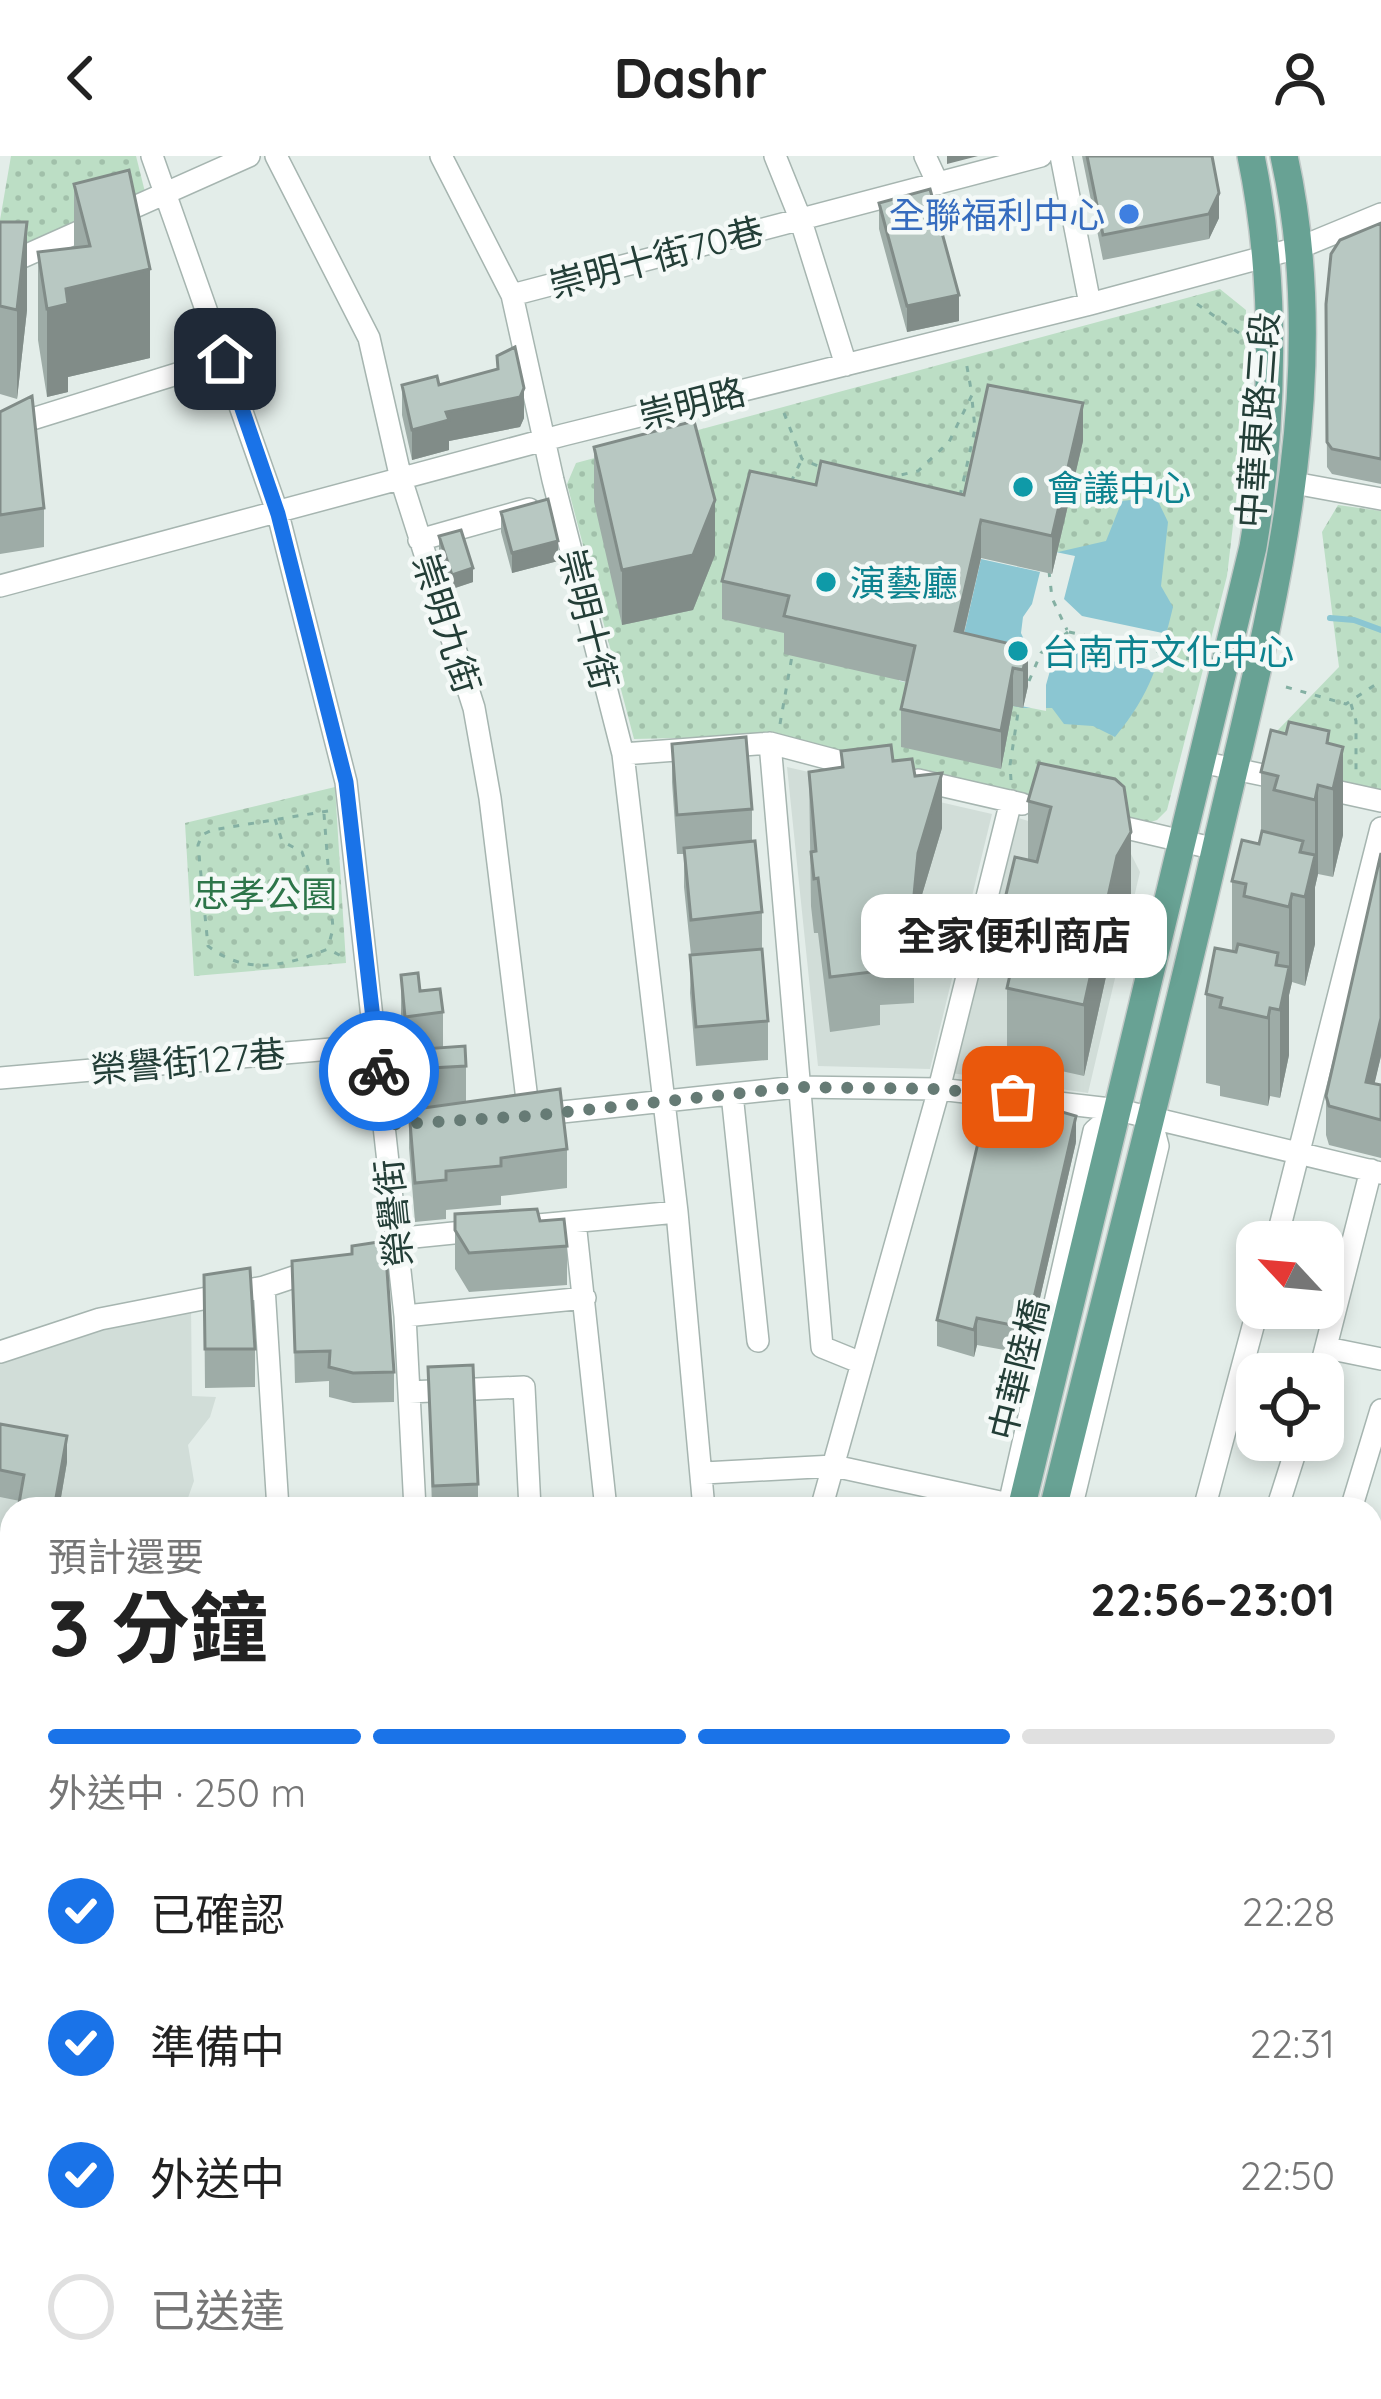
<!DOCTYPE html>
<html lang="zh-TW">
<meta charset="utf-8">
<style>
:root{--surface:#fff;--page:#f2f2f2;--text:#222;--muted:#767676;--line:#e0e0e0;--accent:#1a73e8}
body{margin:0;font-family:Quicksand,"Noto Sans TC",sans-serif;background:var(--page);color:var(--text);height:100vh;display:flex;flex-direction:column;font-size:45px;white-space:nowrap}
*{box-sizing:border-box;margin:0}
p{font-size:39px;color:var(--muted)}
.icon{flex:none;width:66px;height:66px;fill:none;stroke:currentColor;stroke-width:2;stroke-linecap:round;stroke-linejoin:round}
.map{position:relative;flex:1;overflow:hidden}
.drawer{position:absolute;left:0px;top:1341px;width:1383px;height:903px;display:flex;flex-direction:column;background:var(--surface);border-radius:36px 36px 0 0;box-shadow:0 6px 18px #0003}
.drawer>*{flex:none}
.needle{width:78px;rotate:296deg}
.tools{position:absolute;left:1236px;top:1065px;display:grid;gap:24px}
.tools a{display:grid;place-items:center;width:108px;height:108px;border-radius:24px;background:var(--surface);box-shadow:0 6px 18px #0003;font-size:60px}
.pin{position:absolute;display:grid;place-items:center;width:102px;height:102px;color:#fff;margin:-51px;border-radius:24px;box-shadow:0 6px 18px #0006}
.courier{position:absolute;display:grid;place-items:center;width:120px;height:120px;margin:-60px;border:9px solid #1a73e8;border-radius:50%;background:#fff;color:#222;box-shadow:0 3px 15px #0007}
.bubble{position:absolute;height:84px;border-radius:24px;background:var(--surface);box-shadow:0 6px 18px #0003;font-size:39px;font-weight:700;line-height:84px;text-align:center}
.summary em{font-style:normal;font-weight:700}
.summary div{display:flex;flex-direction:column-reverse}
.summary{display:flex;align-items:center;justify-content:space-between;height:204px;padding:0 48px}
h1{font-size:78px;font-weight:700;line-height:90px}
.bar{display:grid;grid-template-columns:repeat(4,1fr);gap:18px 12px;align-content:center;height:144px;padding:0 48px}
.bar i{height:15px;border-radius:9px;background:var(--line)}
.bar .active{background:var(--accent)}
.bar p{grid-column:span 4}
ol{padding:0 48px;list-style:none}
li{display:flex;align-items:center;gap:36px;height:132px}
li p{margin-inline-start:auto}
li .icon{padding:12px;border-radius:50%;background:var(--accent);color:#fff;stroke-width:4}
li:last-child{color:var(--muted)}
li i{width:66px;height:66px;border:6px solid var(--line);border-radius:50%}
header{display:flex;justify-content:space-between;align-items:center;height:156px;padding:0 48px;background:var(--surface);font-size:54px;font-weight:700}
.map>svg:first-child{display:block}
.built{fill:#d1ddd8}
.park{fill:url(#park-dots)}
.water{fill:#8bc6d2}
.pier{fill:#e3ede9;fill-rule:evenodd}
.lines{fill:none;stroke-linecap:round;stroke-linejoin:round}
.stream{stroke:#8bc6d2;stroke-width:6}
.minor-casing{stroke:#a6b5b0;stroke-width:24}
.major-casing{stroke:#c1c9c7;stroke-width:30}
.path{stroke:#84b0a3;stroke-width:3;stroke-dasharray:6 9;stroke-linecap:butt}
.minor{stroke:#fff;stroke-width:21}
.major{stroke:#68a294;stroke-width:27}
.rail{stroke:#5d7a72;stroke-width:6;stroke-dasharray:24 12;stroke-linecap:butt}
.wall{fill:#9eaca7}
.shaded-wall{fill:#818c88}
.building{fill:#b8c8c2;stroke:#818c88;stroke-width:3}
.done{stroke:#667b75;stroke-width:12;stroke-dasharray:0 21.6}
.route{stroke:#1a73e8;stroke-width:15}
.shop-dot{fill:#3f7fe0;stroke:#f4f9f7;stroke-width:4.5}
.culture-dot{fill:#0f9aa8;stroke:#f4f9f7;stroke-width:4.5}
.labels{text-anchor:middle;dominant-baseline:central;stroke-width:9;stroke-linejoin:round;paint-order:stroke}
.shop-label{font-size:36px;fill:#366cbe;stroke:#f4f9f7;text-anchor:end}
.street-label{font-size:36px;fill:#233e37;stroke:#f4f9f7}
.culture-label{font-size:36px;fill:#0d838f;stroke:#f4f9f7;text-anchor:start}
.park-label{font-size:36px;fill:#2d7549;stroke:#f4f9f7}
</style>
<header><svg class="icon" aria-label="back" viewBox="0 0 24 24"><path d="M15 5l-7 7 7 7"/></svg>Dashr<svg class="icon" aria-label="person" viewBox="0 0 24 24"><circle cx="12" cy="8" r="4"/><path d="M4 21q1-7 8-7t8 7"/></svg></header>
<div class="map">
<svg width="1381" height="2243" viewBox="0 0 1381 2243">
<defs>
<pattern id="park-dots" width="8" height="8" patternUnits="userSpaceOnUse" patternTransform="scale(3)"><rect width="8" height="8" fill="#bcdec5"/><path d="M2 2h.1M6 6h.1" fill="none" stroke="#a1c0aa" stroke-width="1.8" stroke-linecap="round"/></pattern>
</defs>
<rect width="100%" height="100%" fill="#e3ede9"/>
<path class="built" d="M 787,611 L 992,658 L 930,913 L 818,910 Z
M 1012,660 L 1130,696 L 1140,716 L 1088,937 L 951,917 Z
M 191,1150 L 192,1240 L 216,1241 L 210,1261 L 188,1289 L 194,1325 L 184,1353 L 12,1353 L 12,1599 L 0,1597 L 0,1204 L 115,1162 Z
M 386,2232 L 772,2232 L 770,2243 L 385,2243 Z"/>
<path class="park" d="M 11,0 L 136,0 L 146,40 L 0,97 L 0,64 Z
M 1220,133 L 1246,154 L 1243,285 L 1227,420 L 1167,654 L 1157,664 L 1141,669 L 762,580 L 634,583 L 567,328 L 576,307 Z
M 1338,349 L 1381,355 L 1381,636 L 1300,619 L 1277,575 L 1339,511 L 1322,376 Z
M 335,631 L 346,807 L 194,820 L 185,667 Z"/>
<path class="water" d="M 1156,341 L 1168,366 L 1161,430 L 1173,451 C 1160,504 1151,538 1115,581 L 1093,570 L 1064,568 L 1052,552 L 1023,552 L 899,525 L 964,377 L 1058,396 L 1106,385 L 1122,345 Z"/>
<path class="pier" d="M 964,377 L 1075,400 L 1064,443 L 1082,460 L 1172,479 L 1163,517 L 1074,496 L 1053,504 L 1046,529 L 1046,555 L 899,525 L 902,508 ZM 981,403 L 1040,416 L 1032,448 L 1023,461 L 1021,477 L 1026,488 L 1016,527 L 956,513 Z"/>
<g class="lines">
<path class="stream" d="M 1330,462 L 1354,464 L 1381,474"/>
<g class="minor-casing">
<path id="minor" d="M 152,0 L 278,358 L 346,626 L 405,1160 L 415,1353
M 276,0 L 369,182 L 401,323 L 474,552 L 490,642 L 529,960
M 441,0 L 512,139 L 553,324 L 623,598 L 677,1056 L 704,1353
M 775,0 L 800,62 L 846,209
M 925,0 L 938,28
M 1061,0 L 1090,148
M 0,111 L 249,0
M 512,139 L 1041,0
M 0,273 L 225,203
M 1294,327 L 1381,343
M 419,384 L 529,353
M 0,430 L 563,279 L 1090,148 L 1301,91 L 1381,58
M 770,587 L 822,1191 L 859,1206
M 623,598 L 770,587 L 864,612
M 1201,606 L 1287,624
M 918,624 L 1022,648
M 1317,631 L 1381,645
M 1105,667 L 1216,693
M 0,922 L 377,889
M 732,938 L 758,1185
M 534,959 L 797,931 L 939,933 L 1119,954 L 1381,1017
M 575,1066 L 606,1353
M 538,1069 L 677,1056
M 1276,1086 L 1381,672
M 386,1090 L 394,1083 L 483,1074
M 264,1131 L 278,1353
M 405,1160 L 585,1142
M 1327,1192 L 1381,1203
M 0,1196 L 100,1163 L 264,1131 L 318,1113
M 1319,1218 L 1371,1014
M 409,1236 L 524,1231 L 530,1353
M 704,1317 L 834,1310 L 1009,1348
M 821,1353 L 939,933 L 1011,645
M 1008,1353 L 1094,975 L 1118,954
M 1071,1353 L 1158,990 L 1151,963
M 1204,1353 L 1258,1152
M 1277,1353 L 1299,1284
M 1351,1353 L 1381,1254
M 1371,1432 L 1381,1434
M 1371,1574 L 1381,1525
M 0,1702 L 12,1704
M 0,1880 L 12,1836
M 0,1958 L 12,1961
M 0,2174 L 12,2177
M 71,2232 L 103,2240
M 1090,2232 L 1090,2243
M 1260,2232 L 1262,2243
M 1365,2232 L 1367,2243
M 3,2243 L 12,2210
M 375,2243 L 376,2232
M 795,2243 L 798,2232
M 872,2243 L 875,2232"/>
</g>
<g class="major-casing">
<path id="major" d="M 1021,1353 L 1253,391 C 1274,266 1277,125 1251,0
M 1053,1353 C 1108,1129 1167,906 1218,682 C 1270,459 1335,229 1284,0
M 812,2243 L 814,2232
M 844,2243 L 847,2232"/>
</g>
<path class="path" d="M 1197,148 L 1239,177
M 784,257 L 802,303 L 820,311
M 887,322 L 918,315 L 949,286 L 972,239 L 966,205
M 791,326 L 802,303
M 960,340 L 975,273 L 972,243
M 1049,415 L 1052,442 L 1067,474
M 1069,476 L 1200,505
M 1029,525 L 1041,497 L 1068,476
M 1286,531 L 1346,548 L 1381,525
M 1351,548 L 1356,565 L 1356,616
M 780,568 L 792,500
M 1011,624 L 1010,609 L 1019,550
M 328,655 L 212,674 L 202,679 L 198,689 L 208,790 C 246,820 286,810 328,793 L 343,801
M 324,658 L 333,773 L 328,791
M 275,663 L 282,685 L 302,696 L 316,736 L 329,744"/>
<use href="#minor" class="minor"/>
<use href="#major" class="major"/>
<path class="rail" d="M 0,1675 L 12,1678
M 1371,1951 L 1381,1955"/>
</g>
<path class="wall" d="M 1082,0 L 1212,0 L 1219,62 L 1209,83 L 1103,104 Z
M 74,28 L 150,202 L 68,221 L 68,236 L 47,241 L 38,184 L 38,96 L 74,92 Z
M 879,47 L 959,165 L 907,176 L 879,73 Z
M 0,66 L 27,154 L 17,243 L 0,238 Z
M 1381,67 L 1381,328 L 1332,318 L 1327,311 L 1326,148 Z
M 402,229 L 439,229 L 524,262 L 520,271 L 449,285 L 449,294 L 412,304 L 402,259 Z
M 0,256 L 44,352 L 44,391 L 0,398 Z
M 1083,285 L 1052,418 L 981,402 L 964,477 L 1028,492 L 1028,530 L 1023,552 L 1013,550 L 1001,613 L 901,591 L 901,553 L 907,526 L 784,498 L 784,477 L 722,463 L 722,425 L 816,329 L 964,339 Z
M 594,291 L 715,399 L 693,454 L 622,469 L 594,346 Z
M 501,356 L 558,405 L 512,417 L 501,376 Z
M 439,380 L 473,426 L 452,433 L 439,394 Z
M 1329,587 L 1343,679 L 1333,721 L 1318,718 L 1315,731 L 1315,788 L 1305,830 L 1292,826 L 1289,839 L 1289,899 L 1280,942 L 1270,940 L 1268,950 L 1220,940 L 1220,930 L 1206,927 L 1206,838 L 1232,796 L 1232,725 L 1259,688 L 1261,682 L 1261,616 Z
M 672,588 L 752,653 L 752,685 L 762,756 L 762,793 L 768,865 L 768,904 L 696,910 L 690,837 L 691,799 L 684,731 L 684,698 L 677,698 L 672,626 Z
M 841,595 L 893,605 L 915,620 L 942,672 L 918,752 L 914,791 L 914,847 L 880,849 L 880,869 L 830,876 L 818,777 L 814,777 L 811,750 L 809,616 L 841,612 Z
M 1039,607 L 1131,747 L 1117,771 L 1084,920 L 1007,903 L 1007,832 L 1010,820 L 1004,818 L 1004,747 L 1028,704 L 1028,645 Z
M 401,819 L 443,856 L 443,891 L 466,910 L 466,946 L 567,993 L 567,1032 L 501,1040 L 501,1049 L 446,1054 L 446,1063 L 415,1066 L 409,992 L 409,954 L 413,952 L 408,932 L 408,899 L 405,899 L 401,858 Z
M 1381,900 L 1374,928 L 1381,929 L 1381,1002 L 1329,989 L 1326,979 L 1326,940 Z
M 1076,986 L 1027,1198 L 977,1189 L 974,1201 L 937,1190 L 937,1164 Z
M 455,1058 L 567,1090 L 567,1129 L 469,1136 L 455,1113 Z
M 292,1105 L 394,1216 L 394,1246 L 353,1247 L 329,1241 L 329,1225 L 295,1227 Z
M 204,1119 L 255,1193 L 255,1231 L 205,1232 Z
M 428,1211 L 478,1328 L 478,1353 L 432,1353 Z
M 0,1268 L 67,1306 L 59,1353 L 18,1353 L 20,1345 L 0,1341 Z
M 12,1389 L 12,1595 L 0,1593 L 0,1456 Z"/>
<path class="shaded-wall" d="M 947,0 L 978,0 L 947,8 Z
M 1219,37 L 1219,62 L 1209,83 L 1209,58 Z
M 27,66 L 27,154 L 17,243 L 17,154 Z
M 150,113 L 150,202 L 68,221 L 68,236 L 47,241 L 47,153 L 66,133 Z
M 959,139 L 959,165 L 907,176 L 907,150 Z
M 524,232 L 524,262 L 520,271 L 449,285 L 449,294 L 412,304 L 412,274 L 446,256 Z
M 1083,247 L 1083,285 L 1052,418 L 1052,380 Z
M 715,344 L 715,399 L 693,454 L 622,469 L 622,414 Z
M 981,364 L 981,402 L 955,514 L 955,475 Z
M 558,385 L 558,405 L 512,417 L 512,397 Z
M 473,412 L 473,426 L 452,433 L 452,419 Z
M 1028,492 L 1028,530 L 1023,552 L 1023,514 Z
M 1013,512 L 1013,550 L 1001,613 L 1001,575 Z
M 1343,591 L 1343,679 L 1333,721 L 1333,633 Z
M 942,617 L 942,672 L 918,752 L 914,792 L 912,760 L 918,697 Z
M 1318,629 L 1318,718 L 1315,731 L 1315,788 L 1305,830 L 1305,741 L 1315,701 L 1315,644 Z
M 1131,676 L 1131,747 L 1117,771 L 1084,920 L 1084,849 L 1117,700 Z
M 1292,738 L 1292,826 L 1289,839 L 1289,899 L 1280,942 L 1280,854 L 1289,811 L 1289,751 Z
M 1270,852 L 1270,940 L 1268,950 L 1268,862 Z
M 1381,862 L 1381,900 L 1367,960 L 1366,926 Z
M 1076,960 L 1076,986 L 1027,1198 L 1027,1172 Z
M 977,1162 L 977,1189 L 974,1201 L 974,1174 Z
M 67,1280 L 67,1306 L 59,1353 L 54,1353 Z
M 1381,1746 L 1381,1784 L 1371,1827 L 1371,1788 Z"/>
<path class="building" d="M 1087,0 L 1212,0 L 1219,37 L 1209,58 L 1103,79 Z
M 129,14 L 150,113 L 66,133 L 68,148 L 47,153 L 38,96 L 90,90 L 74,28 Z
M 930,33 L 959,139 L 907,150 L 879,47 Z
M 0,66 L 27,66 L 17,154 L 0,150 Z
M 1381,67 L 1381,303 L 1332,293 L 1327,286 L 1326,148 L 1331,98 L 1340,84 Z
M 515,191 L 524,232 L 520,241 L 446,256 L 449,264 L 412,274 L 402,229 L 437,220 L 439,229 L 498,213 L 497,200 Z
M 988,229 L 1083,247 L 1052,380 L 981,364 L 955,475 L 1028,492 L 1023,514 L 1013,512 L 1001,575 L 901,553 L 915,490 L 784,460 L 789,440 L 722,425 L 750,315 L 816,329 L 821,305 L 964,339 Z
M 32,240 L 44,352 L 0,359 L 0,256 Z
M 694,265 L 715,344 L 693,399 L 622,414 L 594,291 Z
M 548,343 L 558,385 L 512,397 L 501,356 Z
M 461,374 L 473,412 L 452,419 L 439,380 Z
M 1289,566 L 1329,575 L 1327,587 L 1343,591 L 1333,633 L 1318,629 L 1315,644 L 1274,634 L 1278,620 L 1261,616 L 1271,574 L 1286,578 Z
M 746,581 L 752,653 L 677,659 L 672,588 Z
M 891,589 L 893,605 L 912,603 L 915,620 L 942,617 L 918,697 L 912,760 L 914,792 L 878,794 L 880,815 L 830,821 L 818,722 L 814,723 L 811,696 L 816,695 L 809,616 L 843,611 L 841,595 Z
M 1039,607 L 1115,623 L 1124,631 L 1131,676 L 1117,700 L 1084,849 L 1007,832 L 1025,752 L 1004,747 L 1015,701 L 1037,706 L 1051,651 L 1028,645 Z
M 1262,675 L 1303,685 L 1300,696 L 1315,699 L 1305,741 L 1292,738 L 1289,751 L 1244,740 L 1246,728 L 1232,725 L 1242,684 L 1259,688 Z
M 755,685 L 762,756 L 691,764 L 684,692 Z
M 1381,697 L 1381,862 L 1366,926 L 1381,929 L 1381,964 L 1329,950 L 1326,940 Z
M 1238,788 L 1278,797 L 1276,809 L 1289,811 L 1280,854 L 1270,852 L 1268,862 L 1220,851 L 1222,842 L 1206,838 L 1215,792 L 1236,796 Z
M 762,793 L 768,865 L 696,871 L 690,799 Z
M 418,817 L 420,835 L 440,833 L 443,856 L 405,861 L 401,819 Z
M 465,890 L 466,910 L 413,913 L 408,894 Z
M 560,933 L 567,993 L 501,1002 L 501,1010 L 446,1015 L 446,1024 L 415,1027 L 409,954 Z
M 990,935 L 1076,960 L 1027,1172 L 977,1162 L 974,1174 L 937,1164 Z
M 537,1053 L 540,1065 L 564,1063 L 567,1090 L 469,1097 L 455,1074 L 455,1058 Z
M 385,1085 L 394,1216 L 353,1217 L 329,1211 L 330,1195 L 295,1196 L 292,1105 L 352,1098 L 352,1090 Z
M 250,1112 L 255,1193 L 205,1193 L 204,1119 Z
M 473,1209 L 478,1328 L 433,1330 L 428,1211 Z
M 0,1268 L 67,1280 L 54,1353 L 18,1353 L 24,1319 L 0,1314 Z
M 12,1389 L 12,1568 L 0,1566 L 0,1456 Z
M 1378,1607 L 1381,1608 L 1381,1746 L 1371,1788 L 1371,1635 Z
M 435,2232 L 472,2232 L 471,2234 L 555,2242 L 434,2243 Z"/>
<g class="lines">
<path class="done" d="M 379,915 L 385,969 L 529,960 L 797,931 L 939,933 L 1013,941"/>
<path class="route" d="M 225,203 L 278,358 L 346,626 L 379,915"/>
</g>
<circle class="shop-dot" cx="1129" cy="58" r="12"/>
<g class="culture-dot">
<circle cx="1023" cy="331" r="12"/>
<circle cx="826" cy="426" r="12"/>
<circle cx="1018" cy="495" r="12"/>
</g>
<g class="labels">
<g class="shop-label">
<text x="1105" y="58">全聯福利中心</text>
</g>
<g class="street-label">
<text transform="translate(656 101) rotate(-15)">崇明十街70巷</text>
<text transform="translate(692 247) rotate(-14)">崇明路</text>
<text transform="translate(1257 264) rotate(-86)">中華東路三段</text>
<text transform="translate(589 463) rotate(76)">崇明十街</text>
<text transform="translate(447 467) rotate(72)">崇明九街</text>
<text transform="translate(188 905) rotate(-5)">榮譽街127巷</text>
<text transform="translate(393 1057) rotate(-96)">榮譽街</text>
<text transform="translate(1018 1213) rotate(-76)">中華陸橋</text>
</g>
<g class="culture-label">
<text x="1047" y="331">會議中心</text>
<text x="850" y="426">演藝廳</text>
<text x="1042" y="495">台南市文化中心</text>
</g>
<g class="park-label">
<text x="265" y="737">忠孝公園</text>
</g>
</g>
</svg>
<div class="tools">
<a><svg class="needle" viewBox="-14 -14 28 28"><path d="M0-13l5 13h-10z" fill="#e53935"/><path d="M0 13l5-13h-10z" fill="#767676"/></svg></a>
<a><svg class="icon" aria-label="locate" viewBox="0 0 24 24"><circle cx="12" cy="12" r="6"/><path d="M12 2v4M12 18v4M2 12h4M18 12h4"/></svg></a>
</div>
<div class="pin" style="left:1013px;top:941px;background:#ea580c"><svg class="icon" aria-label="bag" viewBox="0 0 24 24"><path d="M5 8h14l-1 12H6zM9 8a3 3 0 0 1 6 0"/></svg></div>
<div class="pin" style="left:225px;top:203px;background:#1f2937"><svg class="icon" aria-label="home" viewBox="0 0 24 24"><path d="M3 11l9-7 9 7M6 9v11h12V9"/></svg></div>
<div class="courier" style="left:379px;top:915px"><svg class="icon" aria-label="bike" viewBox="0 0 24 24"><circle cx="6" cy="16" r="4"/><circle cx="18" cy="16" r="4"/><path d="M6 16l4-8h5l3 8M10 8l3 8H6M13 5h3"/></svg></div>
<div class="bubble" style="left:861px;top:738px;width:306px">全家便利商店</div>
<section class="drawer">
<div class="summary"><div><h1>3 分鐘</h1><p>預計還要</p></div><em>22:56–23:01</em></div>
<div class="bar"><i class="active"></i><i class="active"></i><i class="active"></i><i></i><p>外送中 · 250 m</p></div>
<ol>
<li><svg class="icon" aria-label="check" viewBox="0 0 24 24"><path d="M5 12l5 5 9-10"/></svg>已確認<p>22:28</p></li>
<li><svg class="icon" aria-label="check" viewBox="0 0 24 24"><path d="M5 12l5 5 9-10"/></svg>準備中<p>22:31</p></li>
<li><svg class="icon" aria-label="check" viewBox="0 0 24 24"><path d="M5 12l5 5 9-10"/></svg>外送中<p>22:50</p></li>
<li><i></i>已送達</li>
</ol>
</section>
</div>
